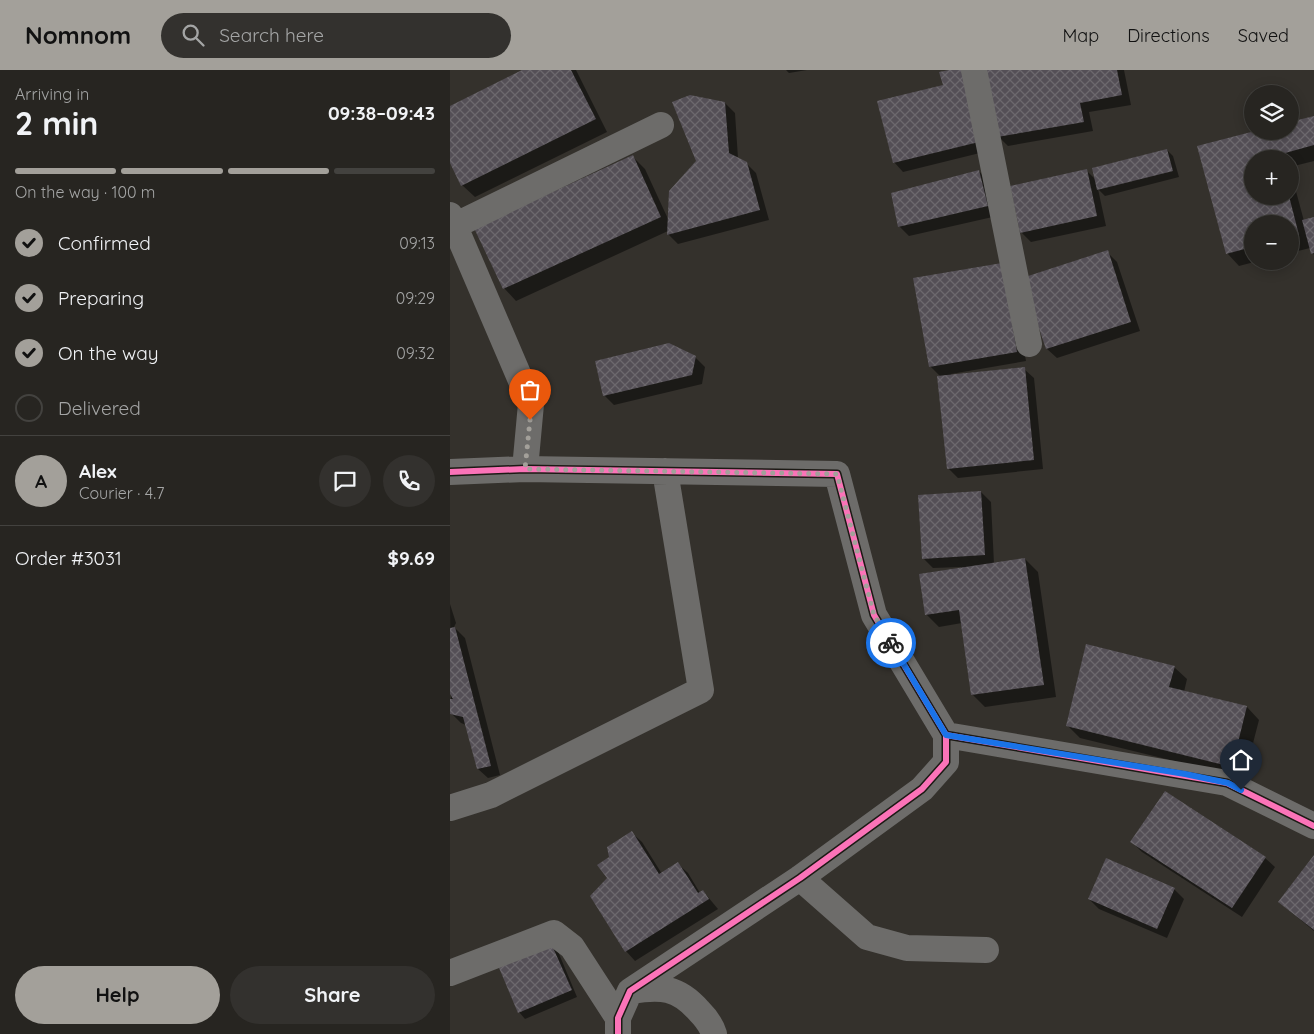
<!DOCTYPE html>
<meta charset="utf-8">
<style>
:root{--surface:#272521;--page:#33312e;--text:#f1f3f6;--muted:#a4a5a5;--line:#43423f;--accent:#a3a09a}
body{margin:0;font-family:Quicksand,sans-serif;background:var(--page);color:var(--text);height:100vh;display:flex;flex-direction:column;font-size:19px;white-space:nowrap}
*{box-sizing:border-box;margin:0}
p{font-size:16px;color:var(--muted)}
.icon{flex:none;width:28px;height:28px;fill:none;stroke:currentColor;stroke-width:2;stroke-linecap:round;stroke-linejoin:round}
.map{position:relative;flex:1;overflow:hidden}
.details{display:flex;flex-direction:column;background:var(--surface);width:450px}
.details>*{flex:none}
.tools{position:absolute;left:794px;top:15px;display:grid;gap:10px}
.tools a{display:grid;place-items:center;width:55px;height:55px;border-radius:50%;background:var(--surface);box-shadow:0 2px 12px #0003,0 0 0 1px var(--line);font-size:25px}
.pin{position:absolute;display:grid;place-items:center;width:42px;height:42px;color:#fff;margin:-51px -21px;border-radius:50% 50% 50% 0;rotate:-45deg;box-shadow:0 0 5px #0007}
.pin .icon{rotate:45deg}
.courier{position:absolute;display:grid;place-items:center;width:50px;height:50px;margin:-25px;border:4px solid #1a73e8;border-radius:50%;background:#fff;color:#222;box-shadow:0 1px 6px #0007}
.summary em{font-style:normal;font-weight:800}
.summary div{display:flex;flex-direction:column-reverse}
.summary{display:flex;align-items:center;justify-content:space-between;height:85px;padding:0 15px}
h1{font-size:32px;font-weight:800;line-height:38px}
.bar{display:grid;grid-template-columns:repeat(4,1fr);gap:8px 5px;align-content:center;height:60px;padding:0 15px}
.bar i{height:6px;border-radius:4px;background:var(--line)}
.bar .on{background:var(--accent)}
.bar p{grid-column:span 4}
.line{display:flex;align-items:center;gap:12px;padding:0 15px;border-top:1px solid var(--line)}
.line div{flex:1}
.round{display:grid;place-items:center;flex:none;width:52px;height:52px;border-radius:26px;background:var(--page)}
ol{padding:0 15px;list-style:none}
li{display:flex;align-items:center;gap:15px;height:55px}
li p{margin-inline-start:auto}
li .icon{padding:5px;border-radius:50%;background:var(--accent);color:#111;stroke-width:4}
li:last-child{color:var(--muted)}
li i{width:28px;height:28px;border:2px solid var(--line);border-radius:50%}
.primary-button{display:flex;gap:10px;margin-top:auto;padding:10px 15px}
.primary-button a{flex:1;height:58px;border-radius:30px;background:var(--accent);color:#111;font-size:20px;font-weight:800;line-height:58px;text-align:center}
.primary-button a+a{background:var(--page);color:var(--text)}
header{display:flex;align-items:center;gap:30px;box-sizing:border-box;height:70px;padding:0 25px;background:var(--accent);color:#111}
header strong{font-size:24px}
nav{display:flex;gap:28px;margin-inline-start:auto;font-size:18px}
.search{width:350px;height:45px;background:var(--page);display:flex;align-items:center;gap:12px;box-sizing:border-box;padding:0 18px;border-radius:28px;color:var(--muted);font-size:19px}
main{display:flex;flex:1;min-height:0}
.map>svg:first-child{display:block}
.shadow{fill:#0007}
.building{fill:url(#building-cross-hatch)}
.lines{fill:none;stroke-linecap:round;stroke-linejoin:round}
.street{stroke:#6d6c6a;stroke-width:26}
.cycleway-casing{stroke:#1c1a15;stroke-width:9}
.cycleway{stroke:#fb73b8;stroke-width:6}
.done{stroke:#a3a09a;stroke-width:5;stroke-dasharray:0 9}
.route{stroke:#1a73e8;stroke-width:6}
</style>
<header>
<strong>Nomnom</strong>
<div class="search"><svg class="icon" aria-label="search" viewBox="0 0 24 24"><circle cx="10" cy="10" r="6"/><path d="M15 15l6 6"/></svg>Search here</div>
<nav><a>Map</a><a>Directions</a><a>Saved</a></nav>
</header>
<main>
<section class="details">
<div class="summary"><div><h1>2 min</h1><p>Arriving in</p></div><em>09:38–09:43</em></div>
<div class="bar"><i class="on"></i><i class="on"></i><i class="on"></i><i></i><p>On the way · 100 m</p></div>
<ol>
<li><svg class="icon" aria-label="check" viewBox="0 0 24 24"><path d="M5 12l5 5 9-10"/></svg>Confirmed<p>09:13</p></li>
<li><svg class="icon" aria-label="check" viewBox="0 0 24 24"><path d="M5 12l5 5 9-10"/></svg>Preparing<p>09:29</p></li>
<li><svg class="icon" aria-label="check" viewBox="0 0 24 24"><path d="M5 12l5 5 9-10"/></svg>On the way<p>09:32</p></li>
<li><i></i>Delivered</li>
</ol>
<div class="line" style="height:90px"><b class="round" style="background:var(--accent);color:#111">A</b><div><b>Alex</b><p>Courier · 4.7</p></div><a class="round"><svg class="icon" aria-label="chat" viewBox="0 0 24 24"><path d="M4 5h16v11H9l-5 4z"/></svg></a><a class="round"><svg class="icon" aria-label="phone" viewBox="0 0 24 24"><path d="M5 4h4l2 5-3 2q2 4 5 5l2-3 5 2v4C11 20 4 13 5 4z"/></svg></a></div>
<div class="line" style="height:65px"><div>Order #3031</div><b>$9.69</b></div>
<div class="primary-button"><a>Help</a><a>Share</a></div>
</section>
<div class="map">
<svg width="864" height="964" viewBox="0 0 864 964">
<defs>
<pattern id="building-cross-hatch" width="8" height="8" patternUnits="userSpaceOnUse" patternTransform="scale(1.25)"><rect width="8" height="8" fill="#544f56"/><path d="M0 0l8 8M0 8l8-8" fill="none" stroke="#6c686d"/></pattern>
</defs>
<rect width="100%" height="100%" fill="#34312c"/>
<path class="shadow" d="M 75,0 L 126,0 L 157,62 L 25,127 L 12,115 L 0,90 L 0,37 Z
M 336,0 L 357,0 L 339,3 Z
M 504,0 L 538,81 L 453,102 L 444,92 Z
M 541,0 L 674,0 L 681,35 L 639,42 L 643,61 L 558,76 L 548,66 Z
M 275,33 L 285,43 L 288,88 L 296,93 L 306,103 L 319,150 L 228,174 L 218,164 L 218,161 L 66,231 L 54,218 L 183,87 L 195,99 L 219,151 Z
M 864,47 L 864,91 L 840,97 L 840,89 L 802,89 L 802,126 L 840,126 L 840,99 L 854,151 L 864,149 L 864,185 L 860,178 L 840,183 L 840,154 L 802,154 L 802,191 L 808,191 L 789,196 L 777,183 L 749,77 L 840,61 L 840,53 Z
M 717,80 L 723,86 L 729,107 L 655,126 L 648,119 L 656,156 L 581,172 L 571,162 L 637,101 L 646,110 Z
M 529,101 L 538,111 L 547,146 L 459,166 L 449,156 Z
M 657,182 L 667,192 L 690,261 L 607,288 L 597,279 Z
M 561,204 L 576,291 L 501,304 L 502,306 L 574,299 L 584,308 L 593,399 L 508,408 L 498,398 L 491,307 L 480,296 Z
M 245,287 L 255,297 L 252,314 L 164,335 L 154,325 Z
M 531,422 L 541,432 L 544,494 L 575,489 L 588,502 L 606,627 L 535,637 L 523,625 L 512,553 L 489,557 L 476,544 L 511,499 L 511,497 L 483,498 L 474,489 Z
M 0,534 L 6,553 L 4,557 L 15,568 L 50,705 L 38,708 L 28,699 L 16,655 L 11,653 L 1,643 Z
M 724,597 L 737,609 L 734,622 L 797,637 L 809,650 L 794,708 L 630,668 L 617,655 Z
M 182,763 L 192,772 L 212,804 L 228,794 L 238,803 L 250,823 L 253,821 L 268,839 L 185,891 L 176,881 L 158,808 L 160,788 Z
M 682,772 L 815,788 L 825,797 L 792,847 L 692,782 Z
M 864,787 L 864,861 L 829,832 Z
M 724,819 L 734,829 L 717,868 L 649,839 L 639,829 Z
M 107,879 L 127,927 L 75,949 L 69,942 L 48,894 Z"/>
<path class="building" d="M 72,0 L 121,0 L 146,49 L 11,116 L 0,93 L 0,36 Z
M 499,0 L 512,0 L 529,72 L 443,93 L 427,31 L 493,15 L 489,2 Z
M 535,0 L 667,0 L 672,25 L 630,33 L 634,52 L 547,67 Z
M 240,25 L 275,32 L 279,83 L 297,92 L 310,140 L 217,165 L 219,121 L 246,91 L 222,32 Z
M 864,46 L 864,75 L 828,85 L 829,89 L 802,89 L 802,126 L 839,126 L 849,165 L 840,167 L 840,154 L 802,154 L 802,177 L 776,184 L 747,76 L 805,61 L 840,61 L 840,52 Z
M 717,79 L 723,101 L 647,120 L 642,98 Z
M 183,85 L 211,147 L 53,219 L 24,158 Z
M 637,99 L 647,146 L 570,163 L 560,116 Z
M 529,100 L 538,136 L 448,157 L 441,123 Z
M 864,147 L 864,183 L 861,184 L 852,150 Z
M 658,180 L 681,252 L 596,279 L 572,208 Z
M 552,193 L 567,282 L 479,297 L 463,208 Z
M 219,273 L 246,286 L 242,305 L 153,326 L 145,291 Z
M 575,297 L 584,390 L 497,399 L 487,306 Z
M 531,421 L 535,485 L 472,489 L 468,425 Z
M 575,488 L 594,615 L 521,625 L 509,540 L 475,545 L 469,504 Z
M 5,557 L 41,696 L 27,699 L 13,647 L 0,644 L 0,629 L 3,629 L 0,624 L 0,558 Z
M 636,574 L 725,596 L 719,617 L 797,636 L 782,697 L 616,656 Z
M 715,721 L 816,787 L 782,838 L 680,772 Z
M 182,761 L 209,804 L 228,792 L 248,823 L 253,820 L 259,829 L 175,882 L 140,826 L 157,808 L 147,795 L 159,787 L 157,777 Z
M 864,785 L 864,860 L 828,832 Z
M 656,788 L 725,818 L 707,859 L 638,829 Z
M 100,871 L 122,920 L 68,943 L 47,893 Z"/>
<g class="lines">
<path class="street" d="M 524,0 L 579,274
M 0,145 L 81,334 L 75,399
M 4,156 L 211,55
M 0,402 L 75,399 L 387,404 L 424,545 L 496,665
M 0,738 L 41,725 L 251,620 L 215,401
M 350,808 L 417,867 L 457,878 L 536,880
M 0,903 L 104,863 L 122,877 L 168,948
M 181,921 C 211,916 228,917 249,941 C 256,948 261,954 264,964
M 168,964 L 168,948 L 180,921 L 350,808 L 472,719 L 496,692 L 496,665 L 777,713 L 864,756"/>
<g class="cycleway-casing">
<path id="cycleway" d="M 0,402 L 75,399 L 387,404 L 424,545 L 496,665
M 168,964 L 168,948 L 180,921 L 350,808 L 472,719 L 496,692 L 496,665 L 777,713 L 864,756"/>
</g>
<use href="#cycleway" class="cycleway"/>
</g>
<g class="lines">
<path class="done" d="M 80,350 L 75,399 L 387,404 L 424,545 L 441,573"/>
<path class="route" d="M 441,573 L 496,665 L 735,704 L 778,713 L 791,720"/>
</g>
</svg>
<div class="tools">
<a><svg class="icon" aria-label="layers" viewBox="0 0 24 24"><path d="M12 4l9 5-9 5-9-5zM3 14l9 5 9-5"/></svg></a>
<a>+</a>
<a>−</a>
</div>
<div class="pin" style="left:80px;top:350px;background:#ea580c"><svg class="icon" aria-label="bag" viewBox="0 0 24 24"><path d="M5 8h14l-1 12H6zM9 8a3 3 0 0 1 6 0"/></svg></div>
<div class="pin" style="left:791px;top:720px;background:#1f2937"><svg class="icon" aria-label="home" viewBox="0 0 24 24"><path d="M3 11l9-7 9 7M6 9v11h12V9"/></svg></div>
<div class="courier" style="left:441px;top:573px"><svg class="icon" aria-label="bike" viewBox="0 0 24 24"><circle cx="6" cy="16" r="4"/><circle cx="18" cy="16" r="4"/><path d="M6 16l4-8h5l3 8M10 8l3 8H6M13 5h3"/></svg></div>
</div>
</main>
